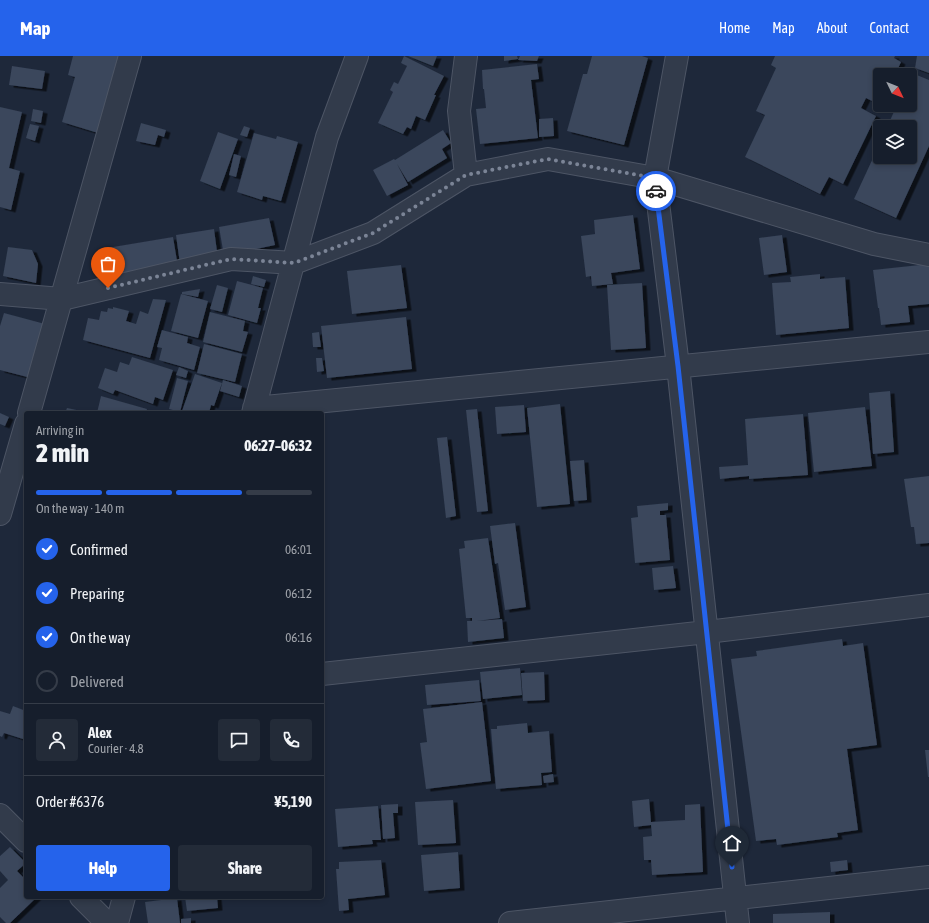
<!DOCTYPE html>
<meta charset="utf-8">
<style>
:root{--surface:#161e2c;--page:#232b38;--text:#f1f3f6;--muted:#9ea2a9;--line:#353c48;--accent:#2563eb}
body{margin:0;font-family:"Asap Condensed",sans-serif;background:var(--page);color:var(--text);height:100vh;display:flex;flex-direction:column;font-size:15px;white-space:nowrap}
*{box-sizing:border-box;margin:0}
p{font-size:13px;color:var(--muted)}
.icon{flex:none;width:22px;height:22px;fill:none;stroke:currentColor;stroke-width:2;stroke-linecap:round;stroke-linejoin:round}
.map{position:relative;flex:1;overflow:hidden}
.drawer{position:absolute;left:24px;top:355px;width:300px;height:488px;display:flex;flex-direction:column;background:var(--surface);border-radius:4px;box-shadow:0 2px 6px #0003,0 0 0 1px var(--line)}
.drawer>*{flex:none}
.needle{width:26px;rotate:133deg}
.fabs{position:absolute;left:873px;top:12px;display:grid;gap:8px}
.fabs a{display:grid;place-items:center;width:44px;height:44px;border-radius:4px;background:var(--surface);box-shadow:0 2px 6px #0003,0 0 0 1px var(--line);font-size:20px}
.pin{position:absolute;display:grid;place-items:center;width:34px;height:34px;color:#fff;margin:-41px -17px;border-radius:50% 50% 50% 0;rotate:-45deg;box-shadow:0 0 4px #0007}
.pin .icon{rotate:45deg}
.courier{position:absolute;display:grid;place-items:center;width:40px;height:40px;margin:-20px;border:3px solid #2563eb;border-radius:50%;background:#fff;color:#222;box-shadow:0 1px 5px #0007}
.head em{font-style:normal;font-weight:800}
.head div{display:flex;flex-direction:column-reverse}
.head{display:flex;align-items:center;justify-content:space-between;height:68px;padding:0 12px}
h1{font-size:26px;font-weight:800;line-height:30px}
.bar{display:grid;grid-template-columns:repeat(4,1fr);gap:6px 4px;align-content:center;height:48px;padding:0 12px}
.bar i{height:5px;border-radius:3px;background:var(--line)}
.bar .on{background:var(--accent)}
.bar p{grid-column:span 4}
.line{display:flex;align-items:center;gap:10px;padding:0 12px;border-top:1px solid var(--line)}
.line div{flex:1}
.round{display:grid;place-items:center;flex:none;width:42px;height:42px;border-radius:4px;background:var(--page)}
ol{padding:0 12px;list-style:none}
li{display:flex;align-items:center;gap:12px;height:44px}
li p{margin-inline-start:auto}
li .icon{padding:4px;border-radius:50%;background:var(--accent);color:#fff;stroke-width:4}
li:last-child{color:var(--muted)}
li i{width:22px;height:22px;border:2px solid var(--line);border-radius:50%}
.action{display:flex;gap:8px;margin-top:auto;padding:8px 12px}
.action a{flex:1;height:46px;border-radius:4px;background:var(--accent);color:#fff;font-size:16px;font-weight:800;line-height:46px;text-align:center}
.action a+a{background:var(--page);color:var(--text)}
header{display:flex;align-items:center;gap:24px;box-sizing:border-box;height:56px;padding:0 20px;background:var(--accent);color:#fff}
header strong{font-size:19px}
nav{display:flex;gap:22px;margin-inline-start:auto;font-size:14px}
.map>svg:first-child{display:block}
.building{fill:#3a465b;filter:url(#shadow)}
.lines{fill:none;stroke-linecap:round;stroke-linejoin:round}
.minor-casing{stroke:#4d5565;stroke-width:24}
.tertiary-casing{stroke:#4d5565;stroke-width:24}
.minor{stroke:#323b4b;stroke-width:22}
.tertiary{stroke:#323b4b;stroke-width:22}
.done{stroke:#7b8496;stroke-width:4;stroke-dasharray:0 7.2}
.route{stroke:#2563eb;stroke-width:5}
</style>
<header>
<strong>Map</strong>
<nav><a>Home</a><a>Map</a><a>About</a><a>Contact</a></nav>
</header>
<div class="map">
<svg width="929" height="867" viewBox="0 0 929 867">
<defs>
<filter id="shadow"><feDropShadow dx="4.5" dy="2.5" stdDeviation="0" flood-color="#0009"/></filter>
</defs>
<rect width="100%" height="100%" fill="#1e283a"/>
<path class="building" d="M 73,0 L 121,0 L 98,77 L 62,66 L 75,21 L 68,19 Z
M 404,0 L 444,20 L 434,39 L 436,39 L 425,64 L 416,60 L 411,73 L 407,71 L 403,78 L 378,67 L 393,36 L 390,34 L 394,26 L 398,28 L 407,10 L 401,7 Z
M 408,0 L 437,0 L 433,10 Z
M 504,0 L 517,0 L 518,3 L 504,5 Z
M 520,0 L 539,0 L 537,5 L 518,4 Z
M 592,0 L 642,0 L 648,2 L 624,89 L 567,75 L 583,18 L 587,18 Z
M 775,0 L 895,0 L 894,2 L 901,6 L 895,19 L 880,19 L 880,49 L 866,42 L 861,52 L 876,60 L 843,128 L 829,121 L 820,138 L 745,101 L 765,59 L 756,55 L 776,12 L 771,9 Z
M 917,0 L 929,0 L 929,17 L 915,12 Z
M 537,8 L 539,23 L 531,24 L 538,82 L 480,88 L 476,53 L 486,52 L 484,33 L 483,33 L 482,14 Z
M 12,10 L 45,15 L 42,33 L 9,29 Z
M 912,17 L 929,24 L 929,90 L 896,162 L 854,143 L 880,87 L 880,101 L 910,101 L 910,71 L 887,71 L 897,49 L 910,49 L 910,21 Z
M 0,51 L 22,56 L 9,112 L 20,115 L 11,154 L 0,151 Z
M 33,53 L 43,55 L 41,67 L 31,65 Z
M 553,62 L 554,80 L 539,81 L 539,63 Z
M 141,67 L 166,74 L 164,81 L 158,79 L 155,89 L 136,85 Z
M 30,68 L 39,70 L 35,85 L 26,82 Z
M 244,70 L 250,72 L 247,81 L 240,79 Z
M 443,74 L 451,87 L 442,93 L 447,102 L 408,126 L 397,108 L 408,129 L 387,140 L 373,114 L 394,103 L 395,104 Z
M 218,76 L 238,83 L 220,133 L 200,125 Z
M 254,77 L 276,83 L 277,80 L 298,86 L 281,145 L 263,140 L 262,144 L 237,136 Z
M 234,98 L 241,100 L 236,121 L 229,119 Z
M 633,159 L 640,213 L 611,217 L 613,228 L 592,230 L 591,220 L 586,221 L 581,180 L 595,178 L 594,164 Z
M 269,162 L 275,189 L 224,200 L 219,171 Z
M 214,173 L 218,203 L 180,208 L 176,179 Z
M 782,179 L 787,216 L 764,219 L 759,182 Z
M 173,181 L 178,211 L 112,223 L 107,192 Z
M 8,191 L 32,194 L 38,208 L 36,227 L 3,220 Z
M 929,208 L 929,248 L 908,250 L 910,266 L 881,269 L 879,252 L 878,252 L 873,214 Z
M 401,209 L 407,252 L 352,258 L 347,215 Z
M 820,218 L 820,223 L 845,221 L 849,272 L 776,279 L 772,227 L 791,226 L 790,221 Z
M 253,220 L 266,224 L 264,231 L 251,228 Z
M 237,225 L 263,232 L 258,252 L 261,252 L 257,267 L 228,259 Z
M 642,227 L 646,292 L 611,294 L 607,229 Z
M 217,229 L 228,232 L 222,256 L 210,253 Z
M 200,233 L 198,241 L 182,238 L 182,236 Z
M 181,238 L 208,245 L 198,282 L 171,275 Z
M 153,243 L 166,244 L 150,302 L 83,284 L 88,262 L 99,264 L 101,255 L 107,256 L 108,252 L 113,253 L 113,251 L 129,255 L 126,265 L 136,268 L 140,255 L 148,258 Z
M 210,256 L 245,265 L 243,275 L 248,276 L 242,296 L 203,286 Z
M 4,257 L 45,268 L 31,322 L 0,314 L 0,270 Z
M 406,261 L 412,313 L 327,322 L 321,270 Z
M 162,274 L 188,281 L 187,287 L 200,291 L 194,314 L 159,304 L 162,292 L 157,291 Z
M 319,276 L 321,291 L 313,291 L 312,277 Z
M 204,288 L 242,298 L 235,326 L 197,317 Z
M 132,301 L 173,314 L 163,344 L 155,341 L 153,348 L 115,334 L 113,338 L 98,332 L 105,312 L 117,316 L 120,306 L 129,309 Z
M 316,302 L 322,302 L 324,315 L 317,316 Z
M 179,311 L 188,315 L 186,322 L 176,319 Z
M 195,318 L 222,327 L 214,350 L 211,349 L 209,357 L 189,357 L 182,355 Z
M 177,322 L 188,325 L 180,356 L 169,353 Z
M 223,324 L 242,330 L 239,341 L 220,335 Z
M 890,335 L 894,396 L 873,398 L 869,337 Z
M 101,340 L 147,353 L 146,357 L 97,357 Z
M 560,348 L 570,448 L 537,451 L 527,352 Z
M 524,349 L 526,376 L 497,378 L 495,351 Z
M 865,351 L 872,410 L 814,416 L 808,357 Z
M 67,352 L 86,356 L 86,357 L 65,357 Z
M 477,353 L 488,455 L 477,456 L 466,354 Z
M 0,357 L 9,361 L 5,370 L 0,368 Z
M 803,358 L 808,419 L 749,423 L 749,420 L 720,423 L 719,411 L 748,409 L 745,363 Z
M 447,381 L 456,460 L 446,462 L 437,382 Z
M 584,404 L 587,444 L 574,445 L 570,405 Z
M 929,420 L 929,487 L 916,488 L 914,471 L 911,471 L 904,423 Z
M 668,447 L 668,454 L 660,455 L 660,459 L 666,459 L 670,504 L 635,507 L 631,462 L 638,461 L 637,450 Z
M 515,467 L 526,551 L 505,554 L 498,507 L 495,508 L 490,470 Z
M 488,482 L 500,562 L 477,565 L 502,563 L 504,582 L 468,586 L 467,565 L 472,565 L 472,562 L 466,562 L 459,493 L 465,492 L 464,485 Z
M 673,510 L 676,532 L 654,534 L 652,512 Z
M 842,583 L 843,590 L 863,587 L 877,689 L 847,693 L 858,774 L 837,777 L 838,781 L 777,789 L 776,783 L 756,785 L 731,603 L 757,600 L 756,595 Z
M 520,612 L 522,639 L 483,643 L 480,616 Z
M 544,616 L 545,644 L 523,645 L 521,617 Z
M 479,624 L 481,645 L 427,649 L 425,629 Z
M 482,646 L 491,725 L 426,733 L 420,687 L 427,686 L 423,653 Z
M 13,650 L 26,655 L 26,684 L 4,677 L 2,681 L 0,680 L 0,655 L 10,658 Z
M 527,667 L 528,677 L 549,675 L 552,716 L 541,717 L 542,729 L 496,733 L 491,673 L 497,673 L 497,670 Z
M 925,694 L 929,694 L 929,721 L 928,721 Z
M 553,718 L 554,726 L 544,727 L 543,720 Z
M 649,743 L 651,766 L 685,764 L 685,749 L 700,748 L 703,816 L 652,819 L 651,804 L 644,804 L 643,781 L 652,780 L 651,769 L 634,771 L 632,745 Z
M 453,744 L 456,787 L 418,789 L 415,746 Z
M 398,748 L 398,757 L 393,757 L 395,782 L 383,783 L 381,749 Z
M 378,750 L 381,784 L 372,784 L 373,788 L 338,791 L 335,753 Z
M 10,791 L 26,807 L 17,815 L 26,824 L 26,841 L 37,841 L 10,867 L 6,867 L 0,861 L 0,832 L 8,824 L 0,815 L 0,800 Z
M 458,796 L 460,832 L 424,835 L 421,799 Z
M 381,804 L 385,839 L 348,843 L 349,854 L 339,855 L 336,813 L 339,813 L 339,806 Z
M 847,804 L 848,814 L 831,816 L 830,806 Z
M 185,841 L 217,841 L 218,852 L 187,855 Z
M 177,842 L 180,867 L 148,867 L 145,846 Z
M 830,856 L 830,867 L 773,867 L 773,858 Z
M 191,862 L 191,867 L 181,867 L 181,863 Z"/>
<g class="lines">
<g class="minor-casing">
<path id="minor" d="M 466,119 L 459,55 L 466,0
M 655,122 L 678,310 L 738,867
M 0,238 L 62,243 L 231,203 L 294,207 L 373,177 L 466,119 L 548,103 L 655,122 L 874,188 L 929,199
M 254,352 L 929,286
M 29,357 L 130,0
M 253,357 L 327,81 L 357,0
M 0,458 L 26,368
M 322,618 L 707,576 L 929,549
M 0,759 L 26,785
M 81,841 L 107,867
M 117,867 L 124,841
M 510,867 L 929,821"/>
</g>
<g class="tertiary-casing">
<path id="tertiary" d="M 655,122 L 677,0"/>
</g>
<use href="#minor" class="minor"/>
<use href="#tertiary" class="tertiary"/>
</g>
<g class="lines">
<path class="done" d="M 108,232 L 231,203 L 294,207 L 373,177 L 466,119 L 548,103 L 655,122 L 656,135"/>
<path class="route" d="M 656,135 L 678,310 L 732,811"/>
</g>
</svg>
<div class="fabs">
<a><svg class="needle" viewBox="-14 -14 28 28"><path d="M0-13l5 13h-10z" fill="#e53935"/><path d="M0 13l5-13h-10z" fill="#9ea2a9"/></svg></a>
<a><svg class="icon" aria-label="layers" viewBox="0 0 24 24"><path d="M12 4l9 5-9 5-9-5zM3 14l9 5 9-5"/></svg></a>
</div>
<div class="pin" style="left:108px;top:232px;background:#ea580c"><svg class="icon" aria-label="bag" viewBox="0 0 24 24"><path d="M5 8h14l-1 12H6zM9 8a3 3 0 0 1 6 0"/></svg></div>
<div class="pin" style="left:732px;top:811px;background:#1f2937"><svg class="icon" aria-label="home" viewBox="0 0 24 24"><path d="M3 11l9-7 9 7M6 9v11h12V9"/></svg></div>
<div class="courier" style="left:656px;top:135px"><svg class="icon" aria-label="car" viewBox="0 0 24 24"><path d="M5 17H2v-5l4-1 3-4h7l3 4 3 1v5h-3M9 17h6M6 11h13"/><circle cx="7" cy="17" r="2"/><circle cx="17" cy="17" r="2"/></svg></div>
<section class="drawer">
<div class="head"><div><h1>2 min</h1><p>Arriving in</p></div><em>06:27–06:32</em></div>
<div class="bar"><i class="on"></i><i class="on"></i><i class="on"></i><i></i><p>On the way · 140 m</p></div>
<ol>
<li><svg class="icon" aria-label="check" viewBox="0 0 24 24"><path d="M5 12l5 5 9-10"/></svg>Confirmed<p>06:01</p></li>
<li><svg class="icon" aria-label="check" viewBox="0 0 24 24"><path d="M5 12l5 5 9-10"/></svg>Preparing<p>06:12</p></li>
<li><svg class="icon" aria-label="check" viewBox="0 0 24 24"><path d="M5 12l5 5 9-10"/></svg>On the way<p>06:16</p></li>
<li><i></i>Delivered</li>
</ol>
<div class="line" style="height:72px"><a class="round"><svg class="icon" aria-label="person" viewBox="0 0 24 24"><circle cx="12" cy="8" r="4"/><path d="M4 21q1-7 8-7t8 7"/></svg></a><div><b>Alex</b><p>Courier · 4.8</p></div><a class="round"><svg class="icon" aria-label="chat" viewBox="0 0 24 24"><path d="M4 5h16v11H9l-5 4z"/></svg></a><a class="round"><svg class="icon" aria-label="phone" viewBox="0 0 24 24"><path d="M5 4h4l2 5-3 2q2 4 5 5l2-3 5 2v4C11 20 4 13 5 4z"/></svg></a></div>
<div class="line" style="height:52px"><div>Order #6376</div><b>¥5,190</b></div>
<div class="action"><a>Help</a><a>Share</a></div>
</section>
</div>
